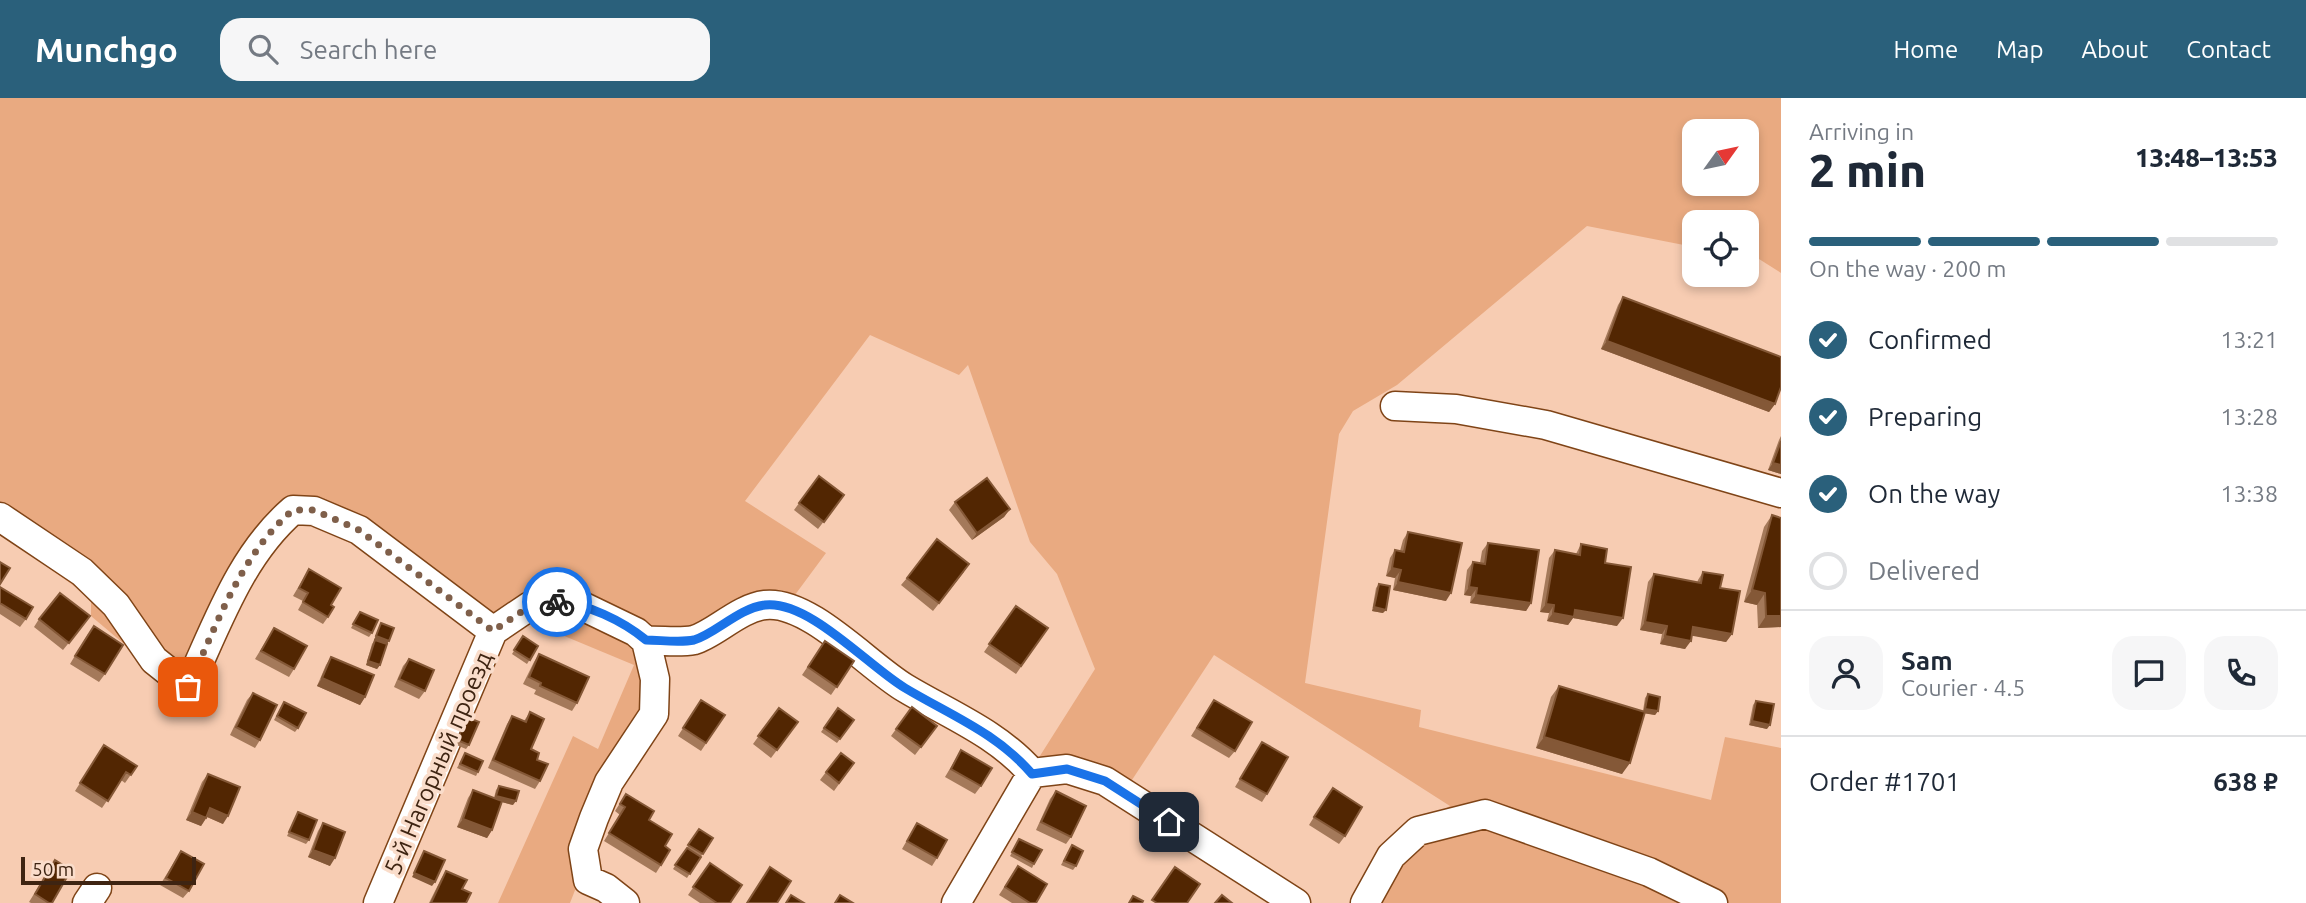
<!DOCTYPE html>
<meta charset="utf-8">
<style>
:root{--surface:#fff;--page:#f6f6f7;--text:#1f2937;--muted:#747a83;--line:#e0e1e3;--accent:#2a607b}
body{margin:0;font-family:Ubuntu,sans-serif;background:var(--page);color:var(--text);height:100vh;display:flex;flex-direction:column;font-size:26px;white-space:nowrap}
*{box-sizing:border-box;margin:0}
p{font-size:23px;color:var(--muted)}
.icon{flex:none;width:38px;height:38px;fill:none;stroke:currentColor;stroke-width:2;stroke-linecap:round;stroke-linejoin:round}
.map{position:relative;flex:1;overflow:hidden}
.sheet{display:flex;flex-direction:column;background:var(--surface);width:525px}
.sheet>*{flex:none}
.needle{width:46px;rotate:57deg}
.tools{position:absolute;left:1682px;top:21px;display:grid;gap:14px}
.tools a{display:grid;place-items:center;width:77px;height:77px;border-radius:14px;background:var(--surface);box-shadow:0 4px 10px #0003;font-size:35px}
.scale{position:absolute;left:21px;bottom:18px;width:175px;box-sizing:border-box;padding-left:7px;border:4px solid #3e2412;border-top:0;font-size:19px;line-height:24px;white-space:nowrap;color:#3e2412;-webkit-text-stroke:5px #faddcb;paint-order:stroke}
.pin{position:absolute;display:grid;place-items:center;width:60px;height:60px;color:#fff;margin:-30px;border-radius:14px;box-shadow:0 4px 10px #0006}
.courier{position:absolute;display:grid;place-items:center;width:70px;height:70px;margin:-35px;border:5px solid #1a73e8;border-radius:50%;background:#fff;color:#222;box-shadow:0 2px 9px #0007}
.summary em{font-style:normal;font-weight:800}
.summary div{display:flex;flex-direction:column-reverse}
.summary{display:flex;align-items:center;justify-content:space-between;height:119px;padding:0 28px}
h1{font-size:46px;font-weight:800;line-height:52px}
.bar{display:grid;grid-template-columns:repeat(4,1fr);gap:10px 7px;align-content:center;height:84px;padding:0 28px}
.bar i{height:9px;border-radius:5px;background:var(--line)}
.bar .active{background:var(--accent)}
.bar p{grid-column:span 4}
.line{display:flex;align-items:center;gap:18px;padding:0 28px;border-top:2px solid var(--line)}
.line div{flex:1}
.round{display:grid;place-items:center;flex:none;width:74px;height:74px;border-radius:21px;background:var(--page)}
ol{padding:0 28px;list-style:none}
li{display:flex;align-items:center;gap:21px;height:77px}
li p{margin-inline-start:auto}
li .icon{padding:7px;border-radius:50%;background:var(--accent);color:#fff;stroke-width:4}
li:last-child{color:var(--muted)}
li i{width:38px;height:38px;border:4px solid var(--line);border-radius:50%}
header{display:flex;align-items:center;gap:42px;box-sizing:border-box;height:98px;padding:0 35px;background:var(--accent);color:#fff}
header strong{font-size:33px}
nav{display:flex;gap:38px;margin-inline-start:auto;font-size:24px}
.search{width:490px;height:63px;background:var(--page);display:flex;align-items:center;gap:18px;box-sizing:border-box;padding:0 24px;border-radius:21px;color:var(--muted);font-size:26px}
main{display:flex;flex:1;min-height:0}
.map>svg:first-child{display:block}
.green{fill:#e9aa81;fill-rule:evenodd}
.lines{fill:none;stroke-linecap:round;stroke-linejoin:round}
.minor-casing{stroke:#7f4417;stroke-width:31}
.minor{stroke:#fff;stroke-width:28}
.wall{fill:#a4795a}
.shaded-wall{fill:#845837}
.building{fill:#522602;stroke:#845837;stroke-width:2}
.done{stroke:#7f5f4a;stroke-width:7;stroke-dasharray:0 12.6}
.route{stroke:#1a73e8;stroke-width:9}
.labels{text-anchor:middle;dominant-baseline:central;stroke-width:7;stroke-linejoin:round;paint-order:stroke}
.street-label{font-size:24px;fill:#3e2412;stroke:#faddcb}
</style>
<header>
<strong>Munchgo</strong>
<div class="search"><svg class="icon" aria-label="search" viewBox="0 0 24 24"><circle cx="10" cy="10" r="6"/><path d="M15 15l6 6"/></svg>Search here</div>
<nav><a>Home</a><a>Map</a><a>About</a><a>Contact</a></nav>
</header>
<main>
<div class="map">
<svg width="1781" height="805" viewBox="0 0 1781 805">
<rect width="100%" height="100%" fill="#f7ccb2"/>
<path class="green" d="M 0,0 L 1781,0 L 1781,175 L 1759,161 L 1747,159 L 1746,124 L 1694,124 L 1694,149 L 1587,128 L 1397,287 L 1353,313 L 1339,336 L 1305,585 L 1421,612 L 1419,629 L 1711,702 L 1725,639 L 1781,650 L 1781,805 L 1352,805 L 1415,727 L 1450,708 L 1214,557 L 1130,685 L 1038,661 L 1095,571 L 1057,476 L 1030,444 L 968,267 L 959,277 L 870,237 L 745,403 L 826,455 L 789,505 L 660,536 L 581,501 L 507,515 L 468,517 L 314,420 L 297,419 L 244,481 L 191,611 L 136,556 L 91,518 L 91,500 L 0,435 ZM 1694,33 L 1746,33 L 1746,86 L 1694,86 Z
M 556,511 L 641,550 L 645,614 L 570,805 L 498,805 L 573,638 L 598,651 L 634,567 L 521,520 Z"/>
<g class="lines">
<g class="minor-casing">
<path id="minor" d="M 1395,308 L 1456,311 L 1546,327 L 1781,395
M 0,419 L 82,474 L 116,507 L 154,562 L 188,589 C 217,527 240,458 293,412 L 314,413 L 359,432 L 493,533
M 646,543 C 660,542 679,545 694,542 C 715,536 739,510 765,507 C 809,502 868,568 905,590 C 950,617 997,635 1032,675
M 1032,675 L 1067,671 L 1105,683 L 1296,805
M 87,805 L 97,790
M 378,805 L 493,533 L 530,508 L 558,504 L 580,507 L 636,534 L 646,543 L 655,581 L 654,616 L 609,684 L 594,720 L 583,751 L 588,782 L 606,790 L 625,805
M 956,805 L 1032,675
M 1365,805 L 1391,758 L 1418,733 L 1485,716 L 1649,774 L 1713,805"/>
</g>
<use href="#minor" class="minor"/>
</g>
<path class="wall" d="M 1623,199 L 1775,306 L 1769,314 L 1601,251 L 1618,207 Z
M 1781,338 L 1781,376 L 1768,372 L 1779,342 Z
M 819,378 L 844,397 L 818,431 L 794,412 Z
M 955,404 L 1010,411 L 1004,419 L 972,442 L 949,412 Z
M 1772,417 L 1781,529 L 1758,530 L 1757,507 L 1744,504 L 1764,429 Z
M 1408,434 L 1446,503 L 1393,492 L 1395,480 L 1386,478 L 1390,460 L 1395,452 L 1400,453 L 1403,442 Z
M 1488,445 L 1531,505 L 1526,513 L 1470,505 L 1471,498 L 1464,497 L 1467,472 L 1473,464 L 1480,465 L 1482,453 Z
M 1581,446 L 1605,465 L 1617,528 L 1573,520 L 1568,527 L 1547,523 L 1549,515 L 1540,514 L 1549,460 L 1555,452 L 1576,456 Z
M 309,471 L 331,507 L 328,519 L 323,526 L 298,512 L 303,503 L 293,498 Z
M 964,474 L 933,513 L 901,487 L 907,480 Z
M 1703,474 L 1720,490 L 1732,536 L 1726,544 L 1692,537 L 1685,551 L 1660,546 L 1662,536 L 1640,532 L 1648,484 L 1654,476 L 1697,485 L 1698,482 Z
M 1379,486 L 1383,515 L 1372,513 L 1376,490 Z
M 0,489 L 26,521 L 20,529 L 0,516 Z
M 1016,508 L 1048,530 L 1016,576 L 984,554 Z
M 360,514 L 372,535 L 369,539 L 351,530 Z
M 39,521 L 84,526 L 63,552 L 34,529 Z
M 381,525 L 389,543 L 386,546 L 380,567 L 377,571 L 366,567 L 372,546 L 375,542 L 374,542 L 379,529 Z
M 274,530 L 294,571 L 289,579 L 255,561 Z
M 88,536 L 105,576 L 99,584 L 70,566 Z
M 523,538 L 538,548 L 527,566 L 512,556 Z
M 825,543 L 854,563 L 831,597 L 802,577 Z
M 539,556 L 577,605 L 572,613 L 534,596 L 536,592 L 523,586 L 534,564 Z
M 331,559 L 365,599 L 360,607 L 317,588 L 326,567 Z
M 409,561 L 425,593 L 419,601 L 394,589 L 403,568 Z
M 1559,588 L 1643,613 L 1645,600 L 1648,596 L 1658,613 L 1655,617 L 1645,615 L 1622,676 L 1536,650 L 1551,599 Z
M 253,595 L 260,642 L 255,650 L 230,637 L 247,602 Z
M 701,602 L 725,617 L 701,653 L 678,638 Z
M 1214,602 L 1235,653 L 1229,660 L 1191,638 Z
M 1756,603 L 1767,631 L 1749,627 L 1753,607 Z
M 284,604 L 298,630 L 295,634 L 274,622 Z
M 912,609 L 937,628 L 915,657 L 891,638 Z
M 779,610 L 798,624 L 771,660 L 753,646 Z
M 838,610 L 854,622 L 837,645 L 821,634 Z
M 530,614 L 531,651 L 537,662 L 540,683 L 535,691 L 488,670 L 507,626 L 512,618 L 524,623 Z
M 467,619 L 469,647 L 466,651 L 454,646 Z
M 1262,644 L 1267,696 L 1262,704 L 1235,689 Z
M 961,652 L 981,688 L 975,696 L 945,679 Z
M 99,655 L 137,668 L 125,685 L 121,682 L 102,710 L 75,693 Z
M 465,655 L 478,674 L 476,678 L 457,670 Z
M 854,665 L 834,693 L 820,682 L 826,674 Z
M 208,676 L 223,726 L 207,719 L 201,728 L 186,722 L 202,684 Z
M 499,688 L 513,707 L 502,704 L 492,732 L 487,740 L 457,729 L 468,700 L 473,692 L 494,700 L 496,692 Z
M 1056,693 L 1071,739 L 1066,746 L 1036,732 L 1050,701 Z
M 626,696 L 649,722 L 665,748 L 661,767 L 656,775 L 604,743 L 620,717 L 615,713 Z
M 1327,698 L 1345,738 L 1339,746 L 1309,727 Z
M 298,714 L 309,742 L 306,746 L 287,738 Z
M 323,725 L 330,768 L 308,759 L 318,733 Z
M 917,725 L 937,760 L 932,768 L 902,751 Z
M 699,731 L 713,740 L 687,780 L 673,771 Z
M 1019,741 L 1034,766 L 1032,770 L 1010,758 Z
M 1072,747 L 1076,768 L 1073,772 L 1061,767 Z
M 181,753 L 189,793 L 183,800 L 160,787 Z
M 55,762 L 52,805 L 31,805 L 29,804 Z
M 710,765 L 730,805 L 700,805 L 688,797 Z
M 1018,768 L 1036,805 L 1012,805 L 999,797 Z
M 446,773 L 462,791 L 466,805 L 429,805 L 441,781 Z"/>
<path class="shaded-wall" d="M 1607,243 L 1775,306 L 1769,314 L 1601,251 Z
M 1773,365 L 1781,367 L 1781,376 L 1768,372 Z
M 1010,411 L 1004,419 L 972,442 L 977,435 Z
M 1392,470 L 1401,472 L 1395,480 L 1386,478 Z
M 1398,484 L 1451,495 L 1446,503 L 1393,492 Z
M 1469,489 L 1477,490 L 1471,498 L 1464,497 Z
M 1752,492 L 1765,495 L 1757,507 L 1744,504 Z
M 1476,497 L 1531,505 L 1526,513 L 1470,505 Z
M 1546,506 L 1554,507 L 1549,515 L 1540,514 Z
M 1374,509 L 1386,512 L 1383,515 L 1372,513 Z
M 1575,512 L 1623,520 L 1617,528 L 1573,520 L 1568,527 L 1547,523 L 1553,515 Z
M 1766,518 L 1781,518 L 1781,529 L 1758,530 Z
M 1645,524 L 1667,528 L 1662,536 L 1640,532 Z
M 1693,529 L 1732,536 L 1726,544 L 1688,537 Z
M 376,538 L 389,543 L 386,547 L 374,542 Z
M 1665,538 L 1691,543 L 1685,551 L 1660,546 Z
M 368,563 L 380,567 L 377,571 L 366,567 Z
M 322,580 L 365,599 L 360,607 L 317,588 Z
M 1645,611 L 1658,613 L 1655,617 L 1642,615 Z
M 1752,623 L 1770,627 L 1767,631 L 1749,627 Z
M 1544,639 L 1630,665 L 1622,676 L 1536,650 Z
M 496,698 L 516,703 L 513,707 L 494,702 Z
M 210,710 L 228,718 L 223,726 L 205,718 Z
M 192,714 L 206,720 L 201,728 L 186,722 Z
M 463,721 L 492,732 L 487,740 L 457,729 Z
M 313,752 L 335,760 L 330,768 L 308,759 Z
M 414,775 L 435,784 L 432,788 L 412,779 Z"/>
<path class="building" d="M 1623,199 L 1781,259 L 1781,289 L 1775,306 L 1607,243 Z
M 1781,343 L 1781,367 L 1773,365 Z
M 819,378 L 844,397 L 824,424 L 799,405 Z
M 987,380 L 1010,411 L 977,435 L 955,404 Z
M 1772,417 L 1781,420 L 1781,518 L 1766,518 L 1765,495 L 1752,492 Z
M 1408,434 L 1462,445 L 1451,495 L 1398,484 L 1401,472 L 1392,470 L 1395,452 L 1404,454 Z
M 937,441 L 969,466 L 939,505 L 907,480 Z
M 1488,445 L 1539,452 L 1531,505 L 1476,497 L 1477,490 L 1469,489 L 1473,464 L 1485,466 Z
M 1581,446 L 1607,451 L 1605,465 L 1631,469 L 1623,520 L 1575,512 L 1574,519 L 1553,515 L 1554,507 L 1546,506 L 1555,452 L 1580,457 Z
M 0,464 L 10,470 L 0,486 Z
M 309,471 L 341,490 L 331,507 L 334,509 L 328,519 L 303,504 L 308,495 L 299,490 Z
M 1703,474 L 1723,477 L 1720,490 L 1740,493 L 1732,536 L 1693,529 L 1691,543 L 1665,538 L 1667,528 L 1645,524 L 1654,476 L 1701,485 Z
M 1379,486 L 1390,488 L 1386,512 L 1374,509 Z
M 0,489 L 33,509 L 26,521 L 0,505 Z
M 60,495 L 90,518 L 69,545 L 39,521 Z
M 1016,508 L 1048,530 L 1021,568 L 989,546 Z
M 360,514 L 378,522 L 372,535 L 353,526 Z
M 381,525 L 394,530 L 389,543 L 376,538 Z
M 94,528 L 123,547 L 105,576 L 75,558 Z
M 274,530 L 307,548 L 294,571 L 261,553 Z
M 523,538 L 538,548 L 530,562 L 514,552 Z
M 375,542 L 387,546 L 380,567 L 368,563 Z
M 825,543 L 854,563 L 837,589 L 808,569 Z
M 539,556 L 589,579 L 577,605 L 540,588 L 541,585 L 529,579 Z
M 331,559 L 374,577 L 365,599 L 322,580 Z
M 409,561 L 434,572 L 425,593 L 399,581 Z
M 1559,588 L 1645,614 L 1630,665 L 1544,639 Z
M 253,595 L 277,607 L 260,642 L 236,629 Z
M 1648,596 L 1660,599 L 1658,613 L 1645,611 Z
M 701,602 L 725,617 L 706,645 L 683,630 Z
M 1214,602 L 1252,624 L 1235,653 L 1197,630 Z
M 1756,603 L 1774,606 L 1770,627 L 1752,623 Z
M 284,604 L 306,615 L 298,630 L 277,618 Z
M 912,609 L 937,628 L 921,649 L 896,631 Z
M 779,610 L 798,624 L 777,652 L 758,638 Z
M 838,610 L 854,622 L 840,641 L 824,630 Z
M 530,614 L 544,621 L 531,651 L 539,655 L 537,662 L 548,666 L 540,683 L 493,662 L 512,618 L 526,624 Z
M 467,619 L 479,624 L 469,647 L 457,642 Z
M 1262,644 L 1288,659 L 1267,696 L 1240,681 Z
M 104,647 L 137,668 L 131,677 L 126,674 L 108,703 L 80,685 Z
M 961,652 L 992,670 L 981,688 L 951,671 Z
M 465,655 L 483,663 L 478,674 L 460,666 Z
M 841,655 L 854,665 L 839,685 L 826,674 Z
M 208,676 L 240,689 L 228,718 L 210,710 L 206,720 L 192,714 Z
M 499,688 L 519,693 L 516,703 L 496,698 Z
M 1333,690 L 1362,709 L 1345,738 L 1314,719 Z
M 473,692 L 502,703 L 492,732 L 463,721 Z
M 1056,693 L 1086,708 L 1071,739 L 1041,724 Z
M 626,696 L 654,713 L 649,722 L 672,736 L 665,748 L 670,752 L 661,767 L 609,735 L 625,709 L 620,706 Z
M 298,714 L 317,722 L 309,742 L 289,734 Z
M 323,725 L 345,734 L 335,760 L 313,752 Z
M 917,725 L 947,742 L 937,760 L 907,743 Z
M 699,731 L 713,740 L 703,756 L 688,747 Z
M 1019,741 L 1042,752 L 1034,766 L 1012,754 Z
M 1072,747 L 1083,753 L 1076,768 L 1064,763 Z
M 687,750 L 701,759 L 690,776 L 675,767 Z
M 181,753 L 204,766 L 189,793 L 166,780 Z
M 424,753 L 445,762 L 435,784 L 414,775 Z
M 55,762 L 71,772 L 52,805 L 49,805 L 35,796 Z
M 710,765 L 742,787 L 730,805 L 717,805 L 693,789 Z
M 1018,768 L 1047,786 L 1036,805 L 1030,805 L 1005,789 Z
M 770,769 L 791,783 L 777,805 L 747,805 Z
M 1175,769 L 1200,786 L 1187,805 L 1157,805 L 1152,802 Z
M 446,773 L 467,782 L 462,791 L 471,795 L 466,805 L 431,805 Z
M 791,797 L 804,805 L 786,805 Z
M 840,797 L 853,805 L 835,805 Z
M 1222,797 L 1232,805 L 1215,805 Z
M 1133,798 L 1143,803 L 1142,805 L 1129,805 Z"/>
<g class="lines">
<path class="done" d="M 188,589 C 217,527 240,457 293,412 L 314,412 L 359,432 L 493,533 L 530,508 L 557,504"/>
<path class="route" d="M 557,504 C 586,505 623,523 646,542 C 660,542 680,545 694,542 C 715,536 739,510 765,507 C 809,502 868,568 905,590 C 950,617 997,635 1032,676 L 1067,671 L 1105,683 L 1169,724"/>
</g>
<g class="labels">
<g class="street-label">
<text transform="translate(438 665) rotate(-67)">5-й Нагорный проезд</text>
</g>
</g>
</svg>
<div class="tools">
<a><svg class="needle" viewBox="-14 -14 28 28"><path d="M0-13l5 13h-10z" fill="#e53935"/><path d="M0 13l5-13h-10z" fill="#747a83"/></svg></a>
<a><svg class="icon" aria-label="locate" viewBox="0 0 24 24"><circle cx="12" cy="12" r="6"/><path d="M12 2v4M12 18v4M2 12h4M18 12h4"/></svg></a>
</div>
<div class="scale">50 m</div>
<div class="pin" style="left:188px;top:589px;background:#ea580c"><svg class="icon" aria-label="bag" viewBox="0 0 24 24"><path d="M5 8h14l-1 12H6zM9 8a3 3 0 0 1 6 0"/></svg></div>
<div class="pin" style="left:1169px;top:724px;background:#1f2937"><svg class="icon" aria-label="home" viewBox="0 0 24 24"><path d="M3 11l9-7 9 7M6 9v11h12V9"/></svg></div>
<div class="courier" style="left:557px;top:504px"><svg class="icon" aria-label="bike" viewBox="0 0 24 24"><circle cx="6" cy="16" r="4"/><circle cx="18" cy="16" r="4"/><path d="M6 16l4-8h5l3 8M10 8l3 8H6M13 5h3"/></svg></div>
</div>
<section class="sheet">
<div class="summary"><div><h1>2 min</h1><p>Arriving in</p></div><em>13:48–13:53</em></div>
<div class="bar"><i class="active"></i><i class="active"></i><i class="active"></i><i></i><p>On the way · 200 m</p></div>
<ol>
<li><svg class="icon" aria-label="check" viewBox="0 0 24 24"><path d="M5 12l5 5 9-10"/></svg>Confirmed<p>13:21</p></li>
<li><svg class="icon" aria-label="check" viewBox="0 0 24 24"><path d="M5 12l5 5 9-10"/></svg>Preparing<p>13:28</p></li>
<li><svg class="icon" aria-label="check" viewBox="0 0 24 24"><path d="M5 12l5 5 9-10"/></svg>On the way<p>13:38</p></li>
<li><i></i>Delivered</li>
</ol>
<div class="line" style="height:126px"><a class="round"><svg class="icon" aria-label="person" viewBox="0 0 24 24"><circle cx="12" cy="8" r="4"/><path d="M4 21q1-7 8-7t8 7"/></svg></a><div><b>Sam</b><p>Courier · 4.5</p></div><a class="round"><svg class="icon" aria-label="chat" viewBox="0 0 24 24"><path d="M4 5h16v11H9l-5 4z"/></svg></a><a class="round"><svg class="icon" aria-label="phone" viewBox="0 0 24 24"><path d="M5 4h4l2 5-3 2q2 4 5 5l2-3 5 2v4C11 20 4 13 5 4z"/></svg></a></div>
<div class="line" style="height:91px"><div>Order #1701</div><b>638 ₽</b></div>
</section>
</main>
